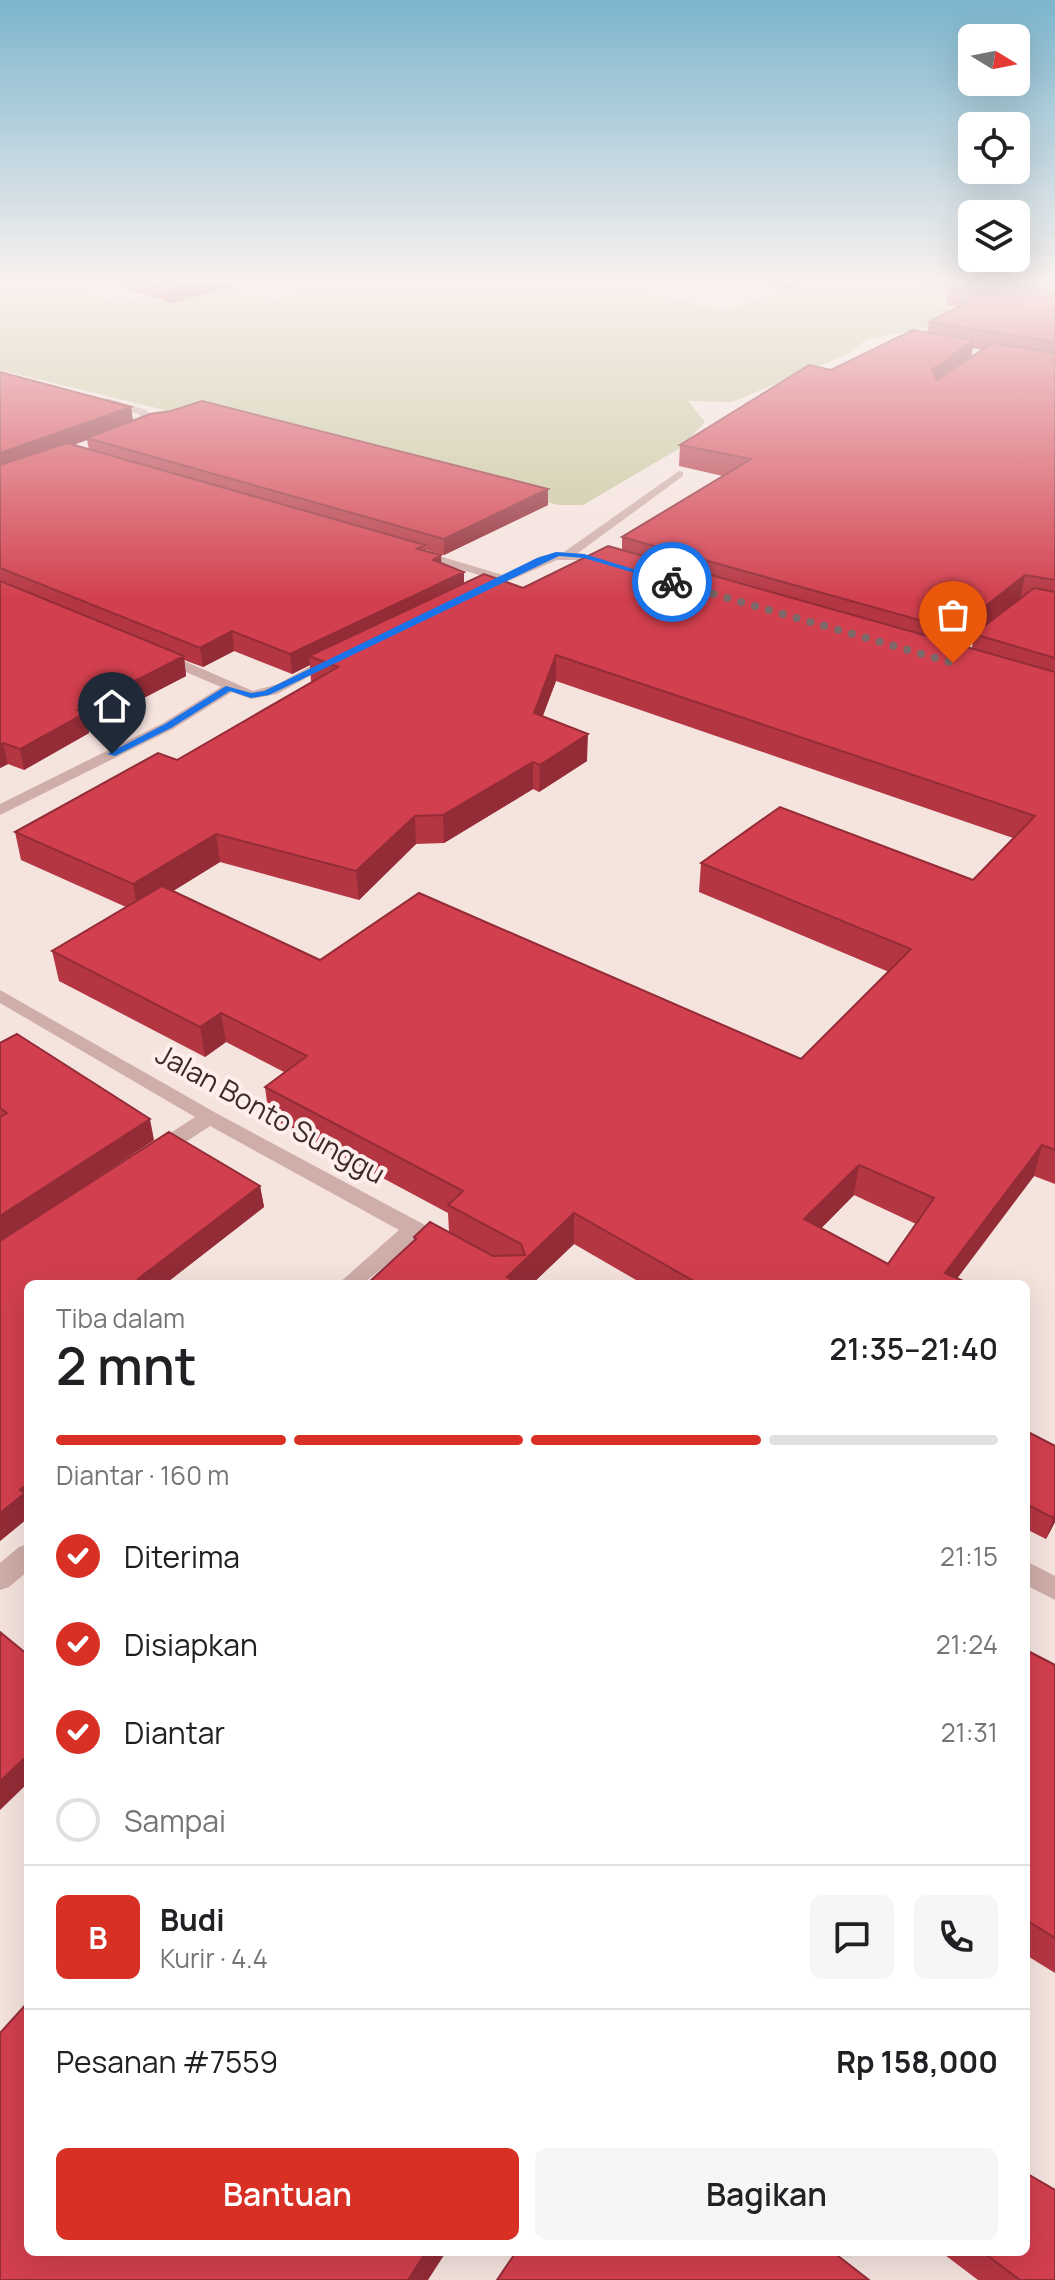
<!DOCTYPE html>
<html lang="id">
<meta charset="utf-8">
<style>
:root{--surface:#fff;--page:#f6f6f6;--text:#202124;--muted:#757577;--line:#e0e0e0;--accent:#d93025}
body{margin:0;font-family:Manrope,sans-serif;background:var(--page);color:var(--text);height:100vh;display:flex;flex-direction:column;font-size:30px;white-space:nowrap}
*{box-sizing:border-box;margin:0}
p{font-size:26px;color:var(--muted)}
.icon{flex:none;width:44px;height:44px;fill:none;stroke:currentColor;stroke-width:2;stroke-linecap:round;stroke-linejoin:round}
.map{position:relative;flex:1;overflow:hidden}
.details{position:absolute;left:24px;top:1280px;width:1006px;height:976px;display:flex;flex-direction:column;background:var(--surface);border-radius:12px;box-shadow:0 8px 32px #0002}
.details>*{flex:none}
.needle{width:52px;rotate:100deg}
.tools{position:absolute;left:958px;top:24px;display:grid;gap:16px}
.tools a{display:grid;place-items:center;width:72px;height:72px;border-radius:12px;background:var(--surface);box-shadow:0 8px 32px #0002;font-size:40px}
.pin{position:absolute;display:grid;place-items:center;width:68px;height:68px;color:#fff;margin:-82px -34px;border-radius:50% 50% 50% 0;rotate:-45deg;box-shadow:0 0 8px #0007}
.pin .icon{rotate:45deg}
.courier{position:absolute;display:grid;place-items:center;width:80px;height:80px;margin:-40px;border:6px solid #1a73e8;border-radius:50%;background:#fff;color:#222;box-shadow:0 2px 10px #0007}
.summary em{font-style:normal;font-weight:600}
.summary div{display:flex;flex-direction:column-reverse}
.summary{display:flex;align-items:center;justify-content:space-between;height:136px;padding:0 32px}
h1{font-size:52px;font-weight:600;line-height:60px}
.bar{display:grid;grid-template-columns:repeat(4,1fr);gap:12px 8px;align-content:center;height:96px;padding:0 32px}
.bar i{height:10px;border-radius:6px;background:var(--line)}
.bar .on{background:var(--accent)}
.bar p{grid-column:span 4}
.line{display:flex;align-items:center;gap:20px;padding:0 32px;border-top:2px solid var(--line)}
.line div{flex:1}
.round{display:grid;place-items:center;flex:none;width:84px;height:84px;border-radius:12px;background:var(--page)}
ol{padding:0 32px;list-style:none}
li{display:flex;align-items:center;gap:24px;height:88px}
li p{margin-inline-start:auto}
li .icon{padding:8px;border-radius:50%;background:var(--accent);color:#fff;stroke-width:4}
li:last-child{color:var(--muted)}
li i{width:44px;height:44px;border:4px solid var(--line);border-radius:50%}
.action{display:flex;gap:16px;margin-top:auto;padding:16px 32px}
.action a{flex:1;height:92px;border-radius:12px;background:var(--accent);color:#fff;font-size:32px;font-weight:600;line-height:92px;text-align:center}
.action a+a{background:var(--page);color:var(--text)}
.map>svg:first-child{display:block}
.green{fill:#c7c69c}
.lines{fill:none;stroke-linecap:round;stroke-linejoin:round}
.minor{fill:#cfada8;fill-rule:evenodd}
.wall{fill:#b53643;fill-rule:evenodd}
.shaded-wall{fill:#932c37}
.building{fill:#d23f4e;stroke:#932c37;stroke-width:2;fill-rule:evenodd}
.route{fill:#1a73e8}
.done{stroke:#7d6a69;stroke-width:8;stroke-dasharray:0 14.4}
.labels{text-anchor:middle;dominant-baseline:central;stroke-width:8;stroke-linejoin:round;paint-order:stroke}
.street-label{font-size:28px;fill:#3c292a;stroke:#fcefec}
</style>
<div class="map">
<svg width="1055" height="2280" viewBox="0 0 1055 2280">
<rect width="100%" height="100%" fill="#f5e3de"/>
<path class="green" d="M 20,280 L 53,280 L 118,304 L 140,297 L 161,302 L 222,288 L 274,299 L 339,280 L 592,280 L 726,311 L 811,280 L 885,280 L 951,294 L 940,306 L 973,314 L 947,324 L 867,339 L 848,354 L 732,402 L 688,401 L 705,422 L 680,448 L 583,505 L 558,505 L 209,406 L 169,411 L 0,370 L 0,286 Z"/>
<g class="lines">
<path class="minor" d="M 107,398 L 146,410 L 161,422 L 147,430 L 139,430 L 139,426 L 149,422 L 138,414 L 104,403 Z
M 679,471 L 683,472 L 683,476 L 578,553 L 617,562 L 617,568 L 580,560 L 557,560 L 504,583 L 410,553 L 416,549 L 503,575 L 541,556 L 564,552 Z
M 158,654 L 168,654 L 253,691 L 278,684 L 329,656 L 341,659 L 277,694 L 251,699 L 232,692 L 173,729 L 0,815 L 0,804 L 163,723 L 221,687 L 158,660 Z
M 0,990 L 216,1113 L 423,1224 L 451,1240 L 454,1245 L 451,1250 L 443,1253 L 416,1240 L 363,1284 L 338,1284 L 399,1230 L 210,1126 L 163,1157 L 149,1157 L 146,1152 L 149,1147 L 195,1117 L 0,1003 Z
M 28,1544 L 28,1571 L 9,1587 L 0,1590 L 0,1563 L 19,1547 Z
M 1026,1561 L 1055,1576 L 1055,1600 L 1026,1585 Z"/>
</g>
<path class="wall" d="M 97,280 L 260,280 L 172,303 Z
M 736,280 L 809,280 L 785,292 Z
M 879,280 L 1055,280 L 1055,1184 L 1034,1176 L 957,1278 L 970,1284 L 643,1284 L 574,1244 L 532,1284 L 367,1284 L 414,1241 L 414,1237 L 449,1232 L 448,1213 L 269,1117 L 265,1087 L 284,1072 L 226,1042 L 205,1057 L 59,981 L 52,951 L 126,907 L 21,860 L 15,832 L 177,760 L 311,682 L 310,665 L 292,674 L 234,651 L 203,667 L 184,660 L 186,676 L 88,727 L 89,733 L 24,770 L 8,764 L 0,768 L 0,372 L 131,407 L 133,421 L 548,489 L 548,505 L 444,555 L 426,550 L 426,551 L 442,564 L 464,572 L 464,583 L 523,588 L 622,550 L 622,537 L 723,476 L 679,466 L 680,445 L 831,370 L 927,333 L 929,322 L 958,307 L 946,305 L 948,292 ZM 972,348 L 982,350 L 971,357 ZM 87,440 L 89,450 L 73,445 ZM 974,636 L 972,648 L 962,646 ZM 556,681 L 1013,838 L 973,880 L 701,863 L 699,892 L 889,972 L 801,1059 L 320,960 L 172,891 L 220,862 L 359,900 L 416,844 L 444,843 L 533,789 L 539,792 L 587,761 L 542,716 ZM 854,1195 L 916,1224 L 888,1264 L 821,1228 Z
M 0,1043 L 154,1140 L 39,1216 L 260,1186 L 264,1207 L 165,1284 L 28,1284 L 28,1518 L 0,1541 Z
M 1026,1431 L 1055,1522 L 1046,1539 L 1026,1529 Z
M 1026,1650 L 1055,1665 L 1055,1973 L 1026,1955 Z
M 941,2252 L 1026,2252 L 1055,2280 L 978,2280 Z"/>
<path class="shaded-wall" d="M 209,280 L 260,280 L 172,303 L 170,290 Z
M 786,280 L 809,280 L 785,292 Z
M 974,340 L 971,360 L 929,391 L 932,370 Z
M 131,407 L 133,423 L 87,438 L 87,440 L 0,471 L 0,453 Z
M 548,489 L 548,505 L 444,555 L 444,539 Z
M 441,555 L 442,574 L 433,560 Z
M 464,572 L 464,591 L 309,656 L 310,665 L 292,674 L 290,654 Z
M 1025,575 L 1020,600 L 974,634 L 974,636 L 950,655 L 955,630 Z
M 232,631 L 234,651 L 203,667 L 200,648 Z
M 556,655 L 556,681 L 534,740 L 534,713 Z
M 184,656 L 186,676 L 88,727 L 89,733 L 24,770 L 20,749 L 78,710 Z
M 588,734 L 587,761 L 539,792 L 540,765 Z
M 3,743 L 8,764 L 0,768 L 0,745 Z
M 533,762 L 533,789 L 444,843 L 443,815 Z
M 415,816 L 416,844 L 359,900 L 356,871 Z
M 216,834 L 220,862 L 138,913 L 133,884 Z
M 221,1013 L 226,1042 L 205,1057 L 200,1027 Z
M 150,1119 L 154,1140 L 0,1241 L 0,1216 Z
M 1042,1145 L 1034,1176 L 953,1284 L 945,1273 Z
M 859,1165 L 854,1195 L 800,1250 L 804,1219 Z
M 260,1186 L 264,1207 L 165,1284 L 139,1284 L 138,1279 Z
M 574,1213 L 574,1244 L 532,1284 L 507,1284 L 507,1277 Z
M 28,1484 L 28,1518 L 0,1541 L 0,1513 L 20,1490 Z
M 1055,1514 L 1055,1522 L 1046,1539 L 1053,1518 Z
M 28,1755 L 28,1783 L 0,1810 L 0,1781 Z
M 426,2252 L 446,2252 L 428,2280 L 408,2280 Z"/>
<path class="building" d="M 137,280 L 209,280 L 170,290 Z
M 957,280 L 1055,280 L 1055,342 L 929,322 L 986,292 L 949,287 Z
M 913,330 L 974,340 L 932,370 L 937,380 L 992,343 L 1055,353 L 1055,580 L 1025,575 L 955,630 L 622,537 L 751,459 L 680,445 L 809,365 L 831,370 Z
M 0,372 L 131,407 L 0,453 Z
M 202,401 L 548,489 L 444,539 L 87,438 L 150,414 L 171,411 Z
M 67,443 L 425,545 L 417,549 L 441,555 L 433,560 L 464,572 L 290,654 L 232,631 L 200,648 L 0,568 L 0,465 Z
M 608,546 L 1055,672 L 1055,1150 L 1042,1145 L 945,1273 L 970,1284 L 699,1284 L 574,1213 L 507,1277 L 518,1283 L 517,1284 L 367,1284 L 416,1239 L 414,1237 L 430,1222 L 493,1256 L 525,1255 L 521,1244 L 448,1205 L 463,1191 L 265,1087 L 307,1056 L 221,1013 L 200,1027 L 52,951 L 162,886 L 320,960 L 419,893 L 801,1059 L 911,949 L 701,863 L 780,807 L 973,880 L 1035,816 L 556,655 L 534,713 L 588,734 L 540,765 L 533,762 L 443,815 L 415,816 L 356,871 L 216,834 L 133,884 L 15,832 L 158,753 L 177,760 L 338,667 L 309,656 L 484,574 L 523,588 ZM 859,1165 L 934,1198 L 888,1264 L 804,1219 Z
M 0,581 L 184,656 L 78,710 L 85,713 L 20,749 L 3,743 L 0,745 Z
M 1034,588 L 1055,592 L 1055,658 L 974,634 Z
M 17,1034 L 150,1119 L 0,1216 L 0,1117 L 7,1113 L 0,1108 L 0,1043 Z
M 169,1132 L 260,1186 L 138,1279 L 146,1284 L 28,1284 L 28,1484 L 20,1490 L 25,1493 L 0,1513 L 0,1241 Z
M 1026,1431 L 1055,1446 L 1055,1514 L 1053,1518 L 1026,1504 Z
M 0,1632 L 28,1655 L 28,1755 L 0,1781 Z
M 1026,1650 L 1055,1665 L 1055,1938 L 1026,1920 Z
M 28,2002 L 28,2252 L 426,2252 L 408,2280 L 0,2280 L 0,2033 Z
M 1026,2173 L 1055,2190 L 1055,2280 L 1020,2280 L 983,2252 L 1026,2252 Z
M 516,2252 L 833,2252 L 869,2280 L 497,2280 Z"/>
<linearGradient id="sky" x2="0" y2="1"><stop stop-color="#7cb5cd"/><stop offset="0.47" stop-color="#faf2f0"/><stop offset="1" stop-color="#faf2f0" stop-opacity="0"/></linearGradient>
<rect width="1055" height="600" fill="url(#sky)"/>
<path class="route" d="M 556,552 L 584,554 L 676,582 L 672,584 L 584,558 L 559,556 L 269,695 L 251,698 L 230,691 L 171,728 L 115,756 L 107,754 L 165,724 L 226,686 L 251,693 L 264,691 L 537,558 Z"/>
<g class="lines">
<path class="done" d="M 672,582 L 953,663"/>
</g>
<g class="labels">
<g class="street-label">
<text transform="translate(271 1113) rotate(29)">Jalan Bonto Sunggu</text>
</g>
</g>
</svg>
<div class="tools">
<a><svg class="needle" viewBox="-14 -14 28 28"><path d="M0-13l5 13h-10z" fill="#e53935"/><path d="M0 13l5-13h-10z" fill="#757577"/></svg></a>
<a><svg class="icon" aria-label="locate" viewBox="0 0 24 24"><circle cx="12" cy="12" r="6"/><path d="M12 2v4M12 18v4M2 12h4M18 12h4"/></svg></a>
<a><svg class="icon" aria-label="layers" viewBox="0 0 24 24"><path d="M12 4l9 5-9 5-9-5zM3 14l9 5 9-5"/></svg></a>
</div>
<div class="pin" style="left:953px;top:663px;background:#ea580c"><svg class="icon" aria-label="bag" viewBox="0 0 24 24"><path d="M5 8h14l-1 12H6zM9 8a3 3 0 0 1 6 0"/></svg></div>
<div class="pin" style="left:112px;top:754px;background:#1f2937"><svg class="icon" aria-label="home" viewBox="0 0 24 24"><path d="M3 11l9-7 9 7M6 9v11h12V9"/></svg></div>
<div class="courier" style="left:672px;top:582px"><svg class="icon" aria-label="bike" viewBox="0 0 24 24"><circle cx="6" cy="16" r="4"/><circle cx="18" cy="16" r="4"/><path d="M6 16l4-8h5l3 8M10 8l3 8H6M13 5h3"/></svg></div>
<section class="details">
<div class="summary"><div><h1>2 mnt</h1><p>Tiba dalam</p></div><em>21:35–21:40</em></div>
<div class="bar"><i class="on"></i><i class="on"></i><i class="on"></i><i></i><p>Diantar · 160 m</p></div>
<ol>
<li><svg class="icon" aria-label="check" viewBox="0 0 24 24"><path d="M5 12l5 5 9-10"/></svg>Diterima<p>21:15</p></li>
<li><svg class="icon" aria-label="check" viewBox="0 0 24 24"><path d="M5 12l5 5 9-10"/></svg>Disiapkan<p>21:24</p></li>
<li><svg class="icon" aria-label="check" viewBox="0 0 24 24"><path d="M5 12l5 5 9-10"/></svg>Diantar<p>21:31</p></li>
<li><i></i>Sampai</li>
</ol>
<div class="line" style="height:144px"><b class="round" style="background:var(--accent);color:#fff">B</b><div><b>Budi</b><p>Kurir · 4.4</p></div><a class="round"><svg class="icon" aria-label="chat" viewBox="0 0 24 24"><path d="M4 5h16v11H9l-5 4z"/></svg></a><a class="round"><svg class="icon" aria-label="phone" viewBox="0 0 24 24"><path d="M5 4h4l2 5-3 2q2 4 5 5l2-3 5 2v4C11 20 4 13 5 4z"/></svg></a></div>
<div class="line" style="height:104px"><div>Pesanan #7559</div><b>Rp 158,000</b></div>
<div class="action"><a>Bantuan</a><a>Bagikan</a></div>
</section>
</div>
